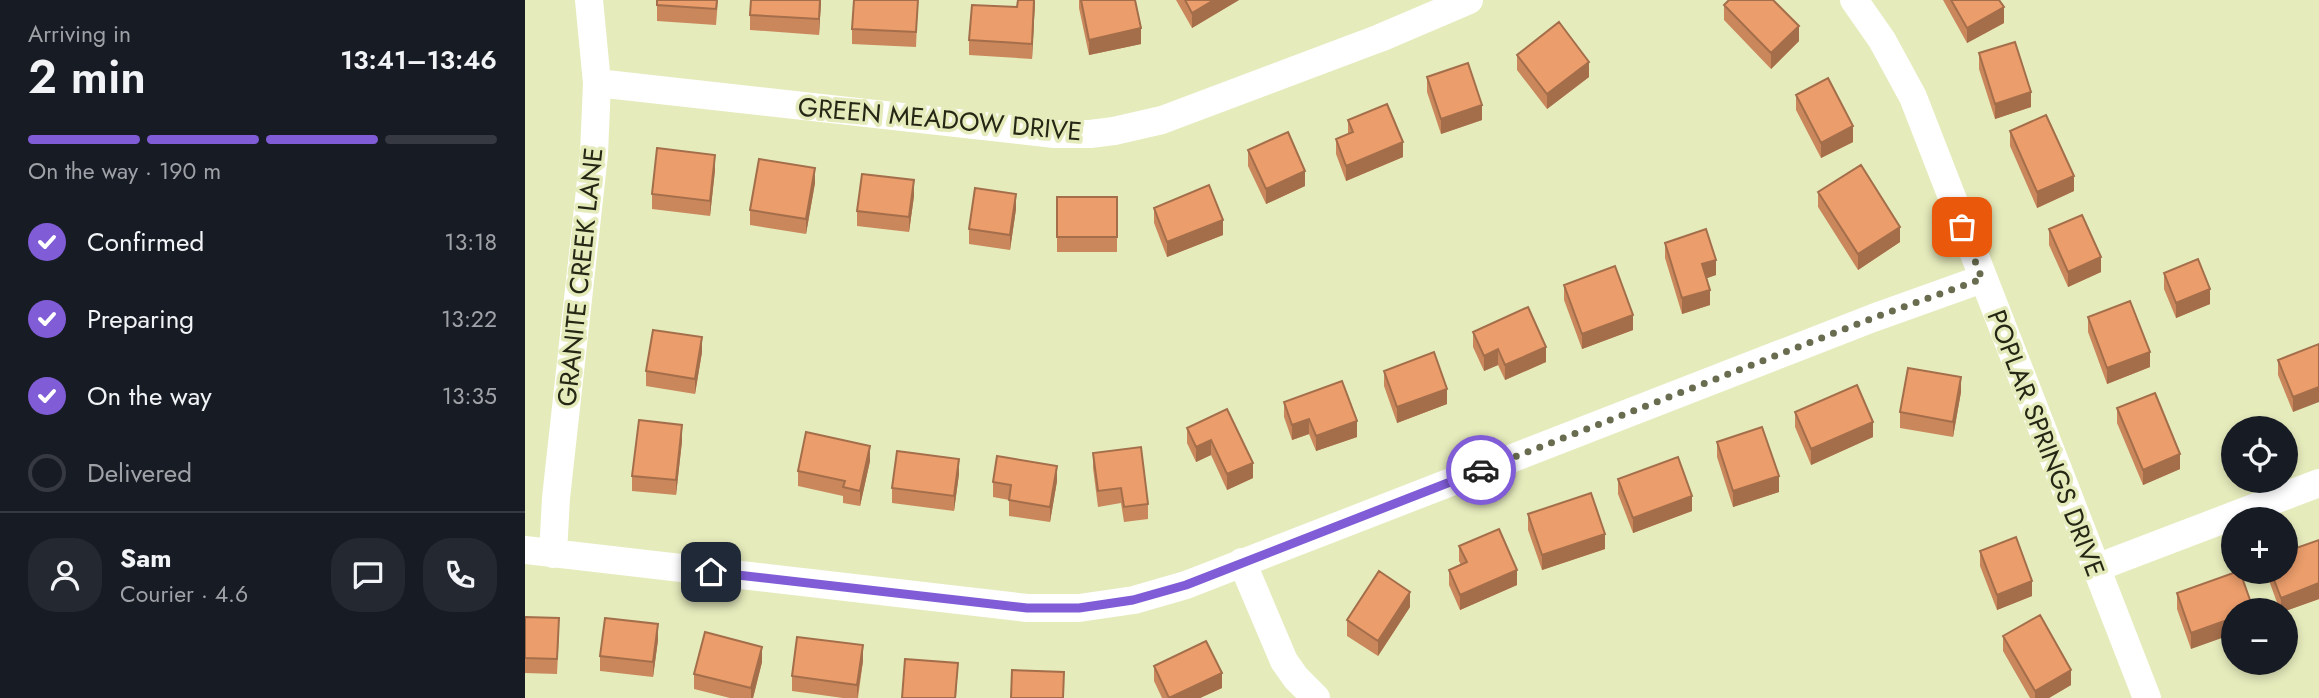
<!DOCTYPE html>
<meta charset="utf-8">
<style>
:root{--surface:#171b24;--page:#242831;--text:#f1f3f6;--muted:#9ea1a6;--line:#363941;--accent:#805dd7}
body{margin:0;font-family:Jost,sans-serif;background:var(--page);color:var(--text);height:100vh;display:flex;flex-direction:column;font-size:26px;white-space:nowrap}
*{box-sizing:border-box;margin:0}
p{font-size:23px;color:var(--muted)}
.icon{flex:none;width:38px;height:38px;fill:none;stroke:currentColor;stroke-width:2;stroke-linecap:round;stroke-linejoin:round}
.map{position:relative;flex:1;overflow:hidden}
.sheet{display:flex;flex-direction:column;background:var(--surface);width:525px}
.sheet>*{flex:none}
.tools{position:absolute;left:1696px;top:416px;display:grid;gap:14px}
.tools a{display:grid;place-items:center;width:77px;height:77px;border-radius:50%;background:var(--surface);box-shadow:0 4px 10px #0003;font-size:35px}
.pin{position:absolute;display:grid;place-items:center;width:60px;height:60px;color:#fff;margin:-30px;border-radius:14px;box-shadow:0 4px 10px #0006}
.courier{position:absolute;display:grid;place-items:center;width:70px;height:70px;margin:-35px;border:5px solid #805dd7;border-radius:50%;background:#fff;color:#222;box-shadow:0 2px 9px #0007}
.overview em{font-style:normal;font-weight:600}
.overview div{display:flex;flex-direction:column-reverse}
.overview{display:flex;align-items:center;justify-content:space-between;height:119px;padding:0 28px}
h1{font-size:46px;font-weight:600;line-height:52px}
.bar{display:grid;grid-template-columns:repeat(4,1fr);gap:10px 7px;align-content:center;height:84px;padding:0 28px}
.bar i{height:9px;border-radius:5px;background:var(--line)}
.bar .on{background:var(--accent)}
.bar p{grid-column:span 4}
.line{display:flex;align-items:center;gap:18px;padding:0 28px;border-top:2px solid var(--line)}
.line div{flex:1}
.round{display:grid;place-items:center;flex:none;width:74px;height:74px;border-radius:28px;background:var(--page)}
ol{padding:0 28px;list-style:none}
li{display:flex;align-items:center;gap:21px;height:77px}
li p{margin-inline-start:auto}
li .icon{padding:7px;border-radius:50%;background:var(--accent);color:#fff;stroke-width:4}
li:last-child{color:var(--muted)}
li i{width:38px;height:38px;border:4px solid var(--line);border-radius:50%}
main{display:flex;flex:1;min-height:0}
.map>svg:first-child{display:block}
.lines{fill:none;stroke-linecap:round;stroke-linejoin:round}
.street{stroke:#fff;stroke-width:28}
.wall{fill:#ca875c}
.shaded-wall{fill:#a46e4b}
.building{fill:#eb9d6b;stroke:#a46e4b;stroke-width:2}
.done{stroke:#696c4f;stroke-width:7;stroke-dasharray:0 12.6}
.route{stroke:#805dd7;stroke-width:9}
.labels{text-anchor:middle;dominant-baseline:central;stroke-width:7;stroke-linejoin:round;paint-order:stroke}
.street-label{font-size:26px;fill:#252715;stroke:#e6ebbc}
</style>
<main>
<section class="sheet">
<div class="overview"><div><h1>2 min</h1><p>Arriving in</p></div><em>13:41–13:46</em></div>
<div class="bar"><i class="on"></i><i class="on"></i><i class="on"></i><i></i><p>On the way · 190 m</p></div>
<ol>
<li><svg class="icon" aria-label="check" viewBox="0 0 24 24"><path d="M5 12l5 5 9-10"/></svg>Confirmed<p>13:18</p></li>
<li><svg class="icon" aria-label="check" viewBox="0 0 24 24"><path d="M5 12l5 5 9-10"/></svg>Preparing<p>13:22</p></li>
<li><svg class="icon" aria-label="check" viewBox="0 0 24 24"><path d="M5 12l5 5 9-10"/></svg>On the way<p>13:35</p></li>
<li><i></i>Delivered</li>
</ol>
<div class="line" style="height:126px"><a class="round"><svg class="icon" aria-label="person" viewBox="0 0 24 24"><circle cx="12" cy="8" r="4"/><path d="M4 21q1-7 8-7t8 7"/></svg></a><div><b>Sam</b><p>Courier · 4.6</p></div><a class="round"><svg class="icon" aria-label="chat" viewBox="0 0 24 24"><path d="M4 5h16v11H9l-5 4z"/></svg></a><a class="round"><svg class="icon" aria-label="phone" viewBox="0 0 24 24"><path d="M5 4h4l2 5-3 2q2 4 5 5l2-3 5 2v4C11 20 4 13 5 4z"/></svg></a></div>
</section>
<div class="map">
<svg width="1794" height="698" viewBox="0 0 1794 698">
<rect width="100%" height="100%" fill="#e6ebbc"/>
<g class="lines">
<path class="street" d="M 1329,0 L 1357,40 L 1388,97 L 1622,698
M 72,83 L 530,134 L 565,134 L 589,131 L 637,120 L 855,38 L 944,0
M 0,550 L 502,608 L 554,608 L 609,600 L 661,585 L 1348,318 L 1457,279
M 28,554 L 31,498 L 69,154 L 72,83 L 64,0
M 717,562 L 759,661 L 771,678 L 791,698
M 1571,568 L 1794,483"/>
</g>
<path class="wall" d="M 132,0 L 193,0 L 191,25 L 132,21 Z
M 296,0 L 294,35 L 225,30 L 225,15 Z
M 393,0 L 391,47 L 327,44 L 327,29 Z
M 493,0 L 510,0 L 507,59 L 444,55 L 444,40 L 492,7 Z
M 554,0 L 610,0 L 616,44 L 564,55 L 554,8 Z
M 651,0 L 714,0 L 667,28 Z
M 1418,0 L 1474,0 L 1479,23 L 1442,43 Z
M 1199,5 L 1274,41 L 1246,69 L 1199,20 Z
M 1454,53 L 1506,107 L 1470,119 L 1454,69 Z
M 992,55 L 1064,77 L 1022,109 L 992,70 Z
M 902,77 L 957,120 L 916,134 L 902,92 Z
M 1271,95 L 1328,142 L 1296,158 L 1271,110 Z
M 823,120 L 878,157 L 821,181 L 811,154 L 811,139 L 823,134 Z
M 1485,131 L 1549,191 L 1512,208 L 1485,146 Z
M 723,150 L 780,186 L 741,204 L 723,166 Z
M 190,170 L 185,216 L 127,209 L 127,194 Z
M 290,183 L 281,234 L 225,225 L 225,210 Z
M 1293,192 L 1375,242 L 1333,270 L 1293,207 Z
M 389,196 L 384,232 L 332,226 L 332,211 Z
M 532,197 L 592,197 L 592,252 L 532,252 Z
M 629,208 L 698,235 L 642,257 L 629,223 Z
M 491,209 L 485,250 L 444,244 L 444,229 Z
M 1524,229 L 1576,272 L 1543,287 L 1524,245 Z
M 1140,243 L 1191,275 L 1181,278 L 1185,305 L 1157,314 L 1140,258 Z
M 1639,273 L 1685,304 L 1651,318 L 1639,289 Z
M 1039,285 L 1108,330 L 1057,349 L 1039,300 Z
M 1563,317 L 1625,367 L 1582,384 L 1563,332 Z
M 948,332 L 1021,362 L 980,380 L 973,365 L 959,371 L 948,347 Z
M 1794,344 L 1768,412 L 1753,375 L 1753,360 Z
M 177,352 L 170,394 L 121,386 L 121,371 Z
M 859,371 L 922,404 L 872,423 L 859,386 Z
M 1436,392 L 1428,437 L 1375,428 L 1375,412 Z
M 759,402 L 832,437 L 791,451 L 784,434 L 767,440 L 759,417 Z
M 1592,408 L 1655,469 L 1618,485 L 1592,423 Z
M 702,409 L 728,478 L 702,490 L 686,455 L 671,462 L 662,443 L 662,428 Z
M 1270,412 L 1348,437 L 1286,465 L 1270,427 Z
M 157,441 L 151,495 L 107,491 L 107,476 Z
M 1192,442 L 1254,492 L 1208,507 L 1192,457 Z
M 568,453 L 623,504 L 623,519 L 599,522 L 596,503 L 573,507 L 568,468 Z
M 345,461 L 335,506 L 318,503 L 318,496 L 273,486 L 273,471 Z
M 434,474 L 429,511 L 367,503 L 367,488 Z
M 1093,479 L 1167,511 L 1108,533 L 1093,494 Z
M 532,481 L 525,522 L 484,516 L 484,500 L 468,497 L 468,482 Z
M 1003,514 L 1080,549 L 1017,570 L 1003,530 Z
M 934,546 L 992,585 L 935,610 L 924,585 L 924,570 L 936,565 L 934,561 Z
M 1455,551 L 1507,596 L 1472,610 L 1455,566 Z
M 1711,572 L 1666,649 L 1652,609 L 1652,593 Z
M 1741,572 L 1760,572 L 1794,599 L 1760,611 L 1755,611 Z
M 885,607 L 853,656 L 822,636 L 822,620 Z
M 0,617 L 34,633 L 32,674 L 0,673 Z
M 1478,636 L 1546,685 L 1524,698 L 1505,698 L 1478,651 Z
M 133,640 L 128,677 L 75,671 L 75,656 Z
M 338,661 L 333,698 L 318,698 L 267,691 L 267,676 Z
M 237,662 L 228,698 L 205,698 L 169,689 L 169,674 Z
M 629,666 L 697,688 L 675,698 L 637,698 L 629,681 Z"/>
<path class="shaded-wall" d="M 295,0 L 296,0 L 294,35 L 294,19 Z
M 509,0 L 510,0 L 507,59 L 507,44 Z
M 689,0 L 714,0 L 667,28 L 667,13 Z
M 1479,7 L 1479,23 L 1442,43 L 1442,28 Z
M 1274,26 L 1274,41 L 1246,69 L 1246,53 Z
M 616,28 L 616,44 L 564,55 L 564,40 Z
M 1064,62 L 1064,77 L 1022,109 L 1022,94 Z
M 1506,92 L 1506,107 L 1470,119 L 1470,104 Z
M 957,105 L 957,120 L 916,134 L 916,119 Z
M 1328,126 L 1328,142 L 1296,158 L 1296,143 Z
M 878,142 L 878,157 L 821,181 L 821,166 Z
M 190,155 L 190,170 L 185,216 L 185,201 Z
M 290,168 L 290,183 L 281,234 L 281,219 Z
M 780,171 L 780,186 L 741,204 L 741,189 Z
M 1549,176 L 1549,191 L 1512,208 L 1512,192 Z
M 389,180 L 389,196 L 384,232 L 384,217 Z
M 491,194 L 491,209 L 485,250 L 485,235 Z
M 698,220 L 698,235 L 642,257 L 642,242 Z
M 1375,227 L 1375,242 L 1333,270 L 1333,254 Z
M 1576,257 L 1576,272 L 1543,287 L 1543,272 Z
M 1191,260 L 1191,275 L 1177,280 L 1177,264 Z
M 1685,289 L 1685,304 L 1651,318 L 1651,303 Z
M 1185,290 L 1185,305 L 1157,314 L 1157,298 Z
M 1108,315 L 1108,330 L 1057,349 L 1057,334 Z
M 177,337 L 177,352 L 170,394 L 170,379 Z
M 1021,347 L 1021,362 L 980,380 L 980,365 Z
M 973,349 L 973,365 L 959,371 L 959,356 Z
M 1625,352 L 1625,367 L 1582,384 L 1582,368 Z
M 1436,377 L 1436,392 L 1428,437 L 1428,422 Z
M 1794,387 L 1794,402 L 1768,412 L 1768,397 Z
M 922,389 L 922,404 L 872,423 L 872,407 Z
M 784,419 L 784,434 L 767,440 L 767,425 Z
M 832,421 L 832,437 L 791,451 L 791,436 Z
M 1348,422 L 1348,437 L 1286,465 L 1286,449 Z
M 157,425 L 157,441 L 151,495 L 151,480 Z
M 686,440 L 686,455 L 671,462 L 671,447 Z
M 345,446 L 345,461 L 335,506 L 335,491 Z
M 1655,454 L 1655,469 L 1618,485 L 1618,470 Z
M 434,459 L 434,474 L 429,511 L 429,496 Z
M 728,463 L 728,478 L 702,490 L 702,474 Z
M 532,466 L 532,481 L 525,522 L 525,507 Z
M 1254,476 L 1254,492 L 1208,507 L 1208,491 Z
M 1167,496 L 1167,511 L 1108,533 L 1108,518 Z
M 1080,534 L 1080,549 L 1017,570 L 1017,555 Z
M 992,570 L 992,585 L 935,610 L 935,595 Z
M 1507,581 L 1507,596 L 1472,610 L 1472,595 Z
M 1794,583 L 1794,599 L 1760,611 L 1756,611 L 1756,598 Z
M 885,592 L 885,607 L 853,656 L 853,641 Z
M 1708,618 L 1708,634 L 1666,649 L 1666,633 Z
M 133,624 L 133,640 L 128,677 L 128,662 Z
M 338,645 L 338,661 L 332,698 L 332,685 Z
M 237,647 L 237,662 L 228,698 L 226,698 L 226,688 Z
M 433,663 L 431,698 L 430,698 Z
M 1546,670 L 1546,685 L 1524,698 L 1510,698 L 1510,691 Z
M 697,673 L 697,688 L 675,698 L 644,698 Z"/>
<path class="building" d="M 132,0 L 192,0 L 191,9 L 132,5 Z
M 226,0 L 295,0 L 294,19 L 225,15 Z
M 329,0 L 393,0 L 391,32 L 327,29 Z
M 493,0 L 509,0 L 507,44 L 444,40 L 447,5 L 492,7 Z
M 556,0 L 610,0 L 616,28 L 564,40 Z
M 660,0 L 689,0 L 667,13 Z
M 1204,0 L 1248,0 L 1274,26 L 1246,53 L 1199,5 Z
M 1426,0 L 1474,0 L 1479,7 L 1442,28 Z
M 1034,22 L 1064,62 L 1022,94 L 992,55 Z
M 1490,42 L 1506,92 L 1470,104 L 1454,53 Z
M 943,63 L 957,105 L 916,119 L 902,77 Z
M 1303,78 L 1328,126 L 1296,143 L 1271,95 Z
M 862,104 L 878,142 L 821,166 L 811,139 L 828,132 L 823,120 Z
M 1521,115 L 1549,176 L 1512,192 L 1485,131 Z
M 763,132 L 780,171 L 741,189 L 723,150 Z
M 132,148 L 190,155 L 185,201 L 127,194 Z
M 234,159 L 290,168 L 281,219 L 225,210 Z
M 1336,165 L 1375,227 L 1333,254 L 1293,192 Z
M 337,174 L 389,180 L 384,217 L 332,211 Z
M 684,185 L 698,220 L 642,242 L 629,208 Z
M 450,188 L 491,194 L 485,235 L 444,229 Z
M 532,197 L 592,197 L 592,237 L 532,237 Z
M 1557,215 L 1576,257 L 1543,272 L 1524,229 Z
M 1181,229 L 1191,260 L 1177,264 L 1185,290 L 1157,298 L 1140,243 Z
M 1673,259 L 1685,289 L 1651,303 L 1639,273 Z
M 1090,266 L 1108,315 L 1057,334 L 1039,285 Z
M 1605,301 L 1625,352 L 1582,368 L 1563,317 Z
M 1003,307 L 1021,347 L 980,365 L 973,349 L 959,356 L 948,332 Z
M 128,330 L 177,337 L 170,379 L 121,371 Z
M 1794,344 L 1794,387 L 1768,397 L 1753,360 Z
M 909,352 L 922,389 L 872,407 L 859,371 Z
M 1383,368 L 1436,377 L 1428,422 L 1375,412 Z
M 817,381 L 832,421 L 791,436 L 784,419 L 767,425 L 759,402 Z
M 1332,385 L 1348,422 L 1286,449 L 1270,412 Z
M 1630,393 L 1655,454 L 1618,470 L 1592,408 Z
M 702,409 L 728,463 L 702,474 L 686,440 L 671,447 L 662,428 Z
M 114,420 L 157,425 L 151,480 L 107,476 Z
M 1237,427 L 1254,476 L 1208,491 L 1192,442 Z
M 281,432 L 345,446 L 335,491 L 318,487 L 320,481 L 273,471 Z
M 616,447 L 623,504 L 599,507 L 596,488 L 573,491 L 568,453 Z
M 372,451 L 434,459 L 429,496 L 367,488 Z
M 472,456 L 532,466 L 525,507 L 484,500 L 486,485 L 468,482 Z
M 1153,457 L 1167,496 L 1108,518 L 1093,479 Z
M 1066,493 L 1080,534 L 1017,555 L 1003,514 Z
M 974,529 L 992,570 L 935,595 L 924,570 L 942,562 L 934,546 Z
M 1491,537 L 1507,581 L 1472,595 L 1455,551 Z
M 1794,540 L 1794,583 L 1756,598 L 1746,572 L 1760,572 L 1760,552 Z
M 854,571 L 885,592 L 853,641 L 822,620 Z
M 1711,572 L 1715,572 L 1729,611 L 1708,611 L 1708,618 L 1666,633 L 1652,593 Z
M 1515,615 L 1546,670 L 1510,691 L 1478,636 Z
M 0,617 L 34,618 L 32,659 L 0,658 Z
M 80,618 L 133,624 L 128,662 L 75,656 Z
M 180,632 L 237,647 L 226,688 L 169,674 Z
M 272,637 L 338,645 L 332,685 L 267,676 Z
M 681,641 L 697,673 L 644,698 L 629,666 Z
M 380,659 L 433,663 L 430,698 L 377,698 Z
M 487,670 L 539,672 L 538,698 L 486,698 Z"/>
<g class="lines">
<path class="done" d="M 956,470 L 1348,318 L 1457,279 L 1437,227"/>
<path class="route" d="M 186,572 L 502,608 L 554,608 L 608,600 L 661,585 L 956,470"/>
</g>
<g class="labels">
<g class="street-label">
<text transform="translate(415 119) rotate(5)">GREEN MEADOW DRIVE</text>
<text transform="translate(55 277) rotate(-84)">GRANITE CREEK LANE</text>
<text transform="translate(1521 443) rotate(69)">POPLAR SPRINGS DRIVE</text>
</g>
</g>
</svg>
<div class="tools">
<a><svg class="icon" aria-label="locate" viewBox="0 0 24 24"><circle cx="12" cy="12" r="6"/><path d="M12 2v4M12 18v4M2 12h4M18 12h4"/></svg></a>
<a>+</a>
<a>−</a>
</div>
<div class="pin" style="left:1437px;top:227px;background:#ea580c"><svg class="icon" aria-label="bag" viewBox="0 0 24 24"><path d="M5 8h14l-1 12H6zM9 8a3 3 0 0 1 6 0"/></svg></div>
<div class="pin" style="left:186px;top:572px;background:#1f2937"><svg class="icon" aria-label="home" viewBox="0 0 24 24"><path d="M3 11l9-7 9 7M6 9v11h12V9"/></svg></div>
<div class="courier" style="left:956px;top:470px"><svg class="icon" aria-label="car" viewBox="0 0 24 24"><path d="M5 17H2v-5l4-1 3-4h7l3 4 3 1v5h-3M9 17h6M6 11h13"/><circle cx="7" cy="17" r="2"/><circle cx="17" cy="17" r="2"/></svg></div>
</div>
</main>
